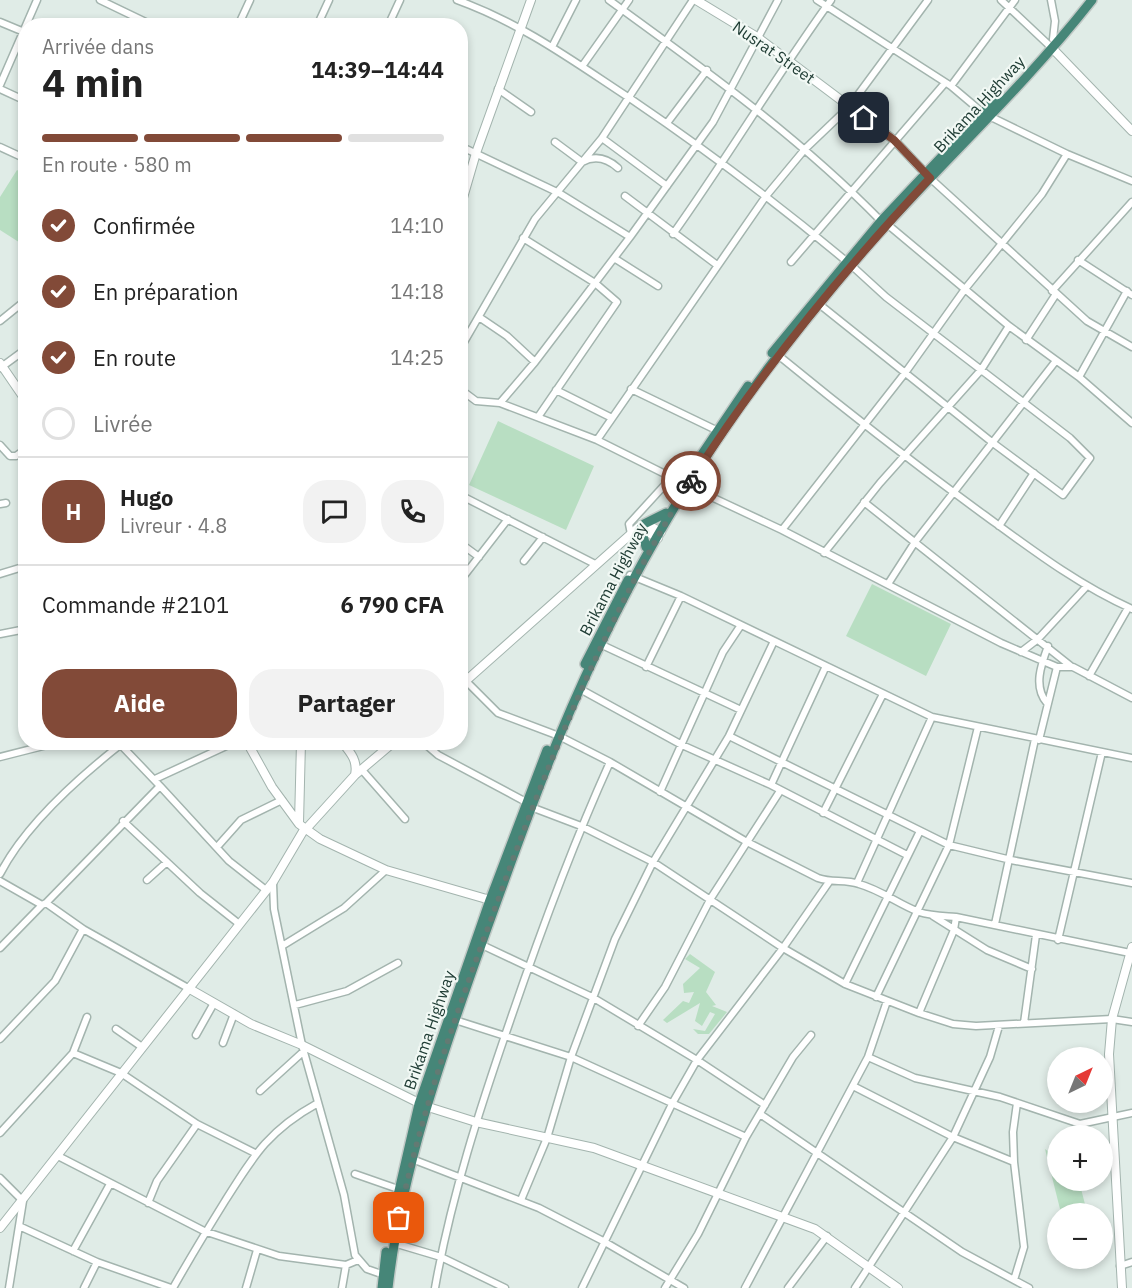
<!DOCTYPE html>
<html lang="fr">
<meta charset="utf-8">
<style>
:root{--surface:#fff;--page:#f2f2f2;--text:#222;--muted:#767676;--line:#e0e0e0;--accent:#824a38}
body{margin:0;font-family:"IBM Plex Sans",sans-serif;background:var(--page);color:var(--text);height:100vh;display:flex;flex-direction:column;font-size:22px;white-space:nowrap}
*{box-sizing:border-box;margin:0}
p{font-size:20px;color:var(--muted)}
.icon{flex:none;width:33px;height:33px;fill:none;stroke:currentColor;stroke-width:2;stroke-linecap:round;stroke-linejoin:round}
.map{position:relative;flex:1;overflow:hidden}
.details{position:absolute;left:18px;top:18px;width:450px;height:732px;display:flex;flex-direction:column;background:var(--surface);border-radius:24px;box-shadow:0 3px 9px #0003}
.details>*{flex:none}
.needle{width:39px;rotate:43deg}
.controls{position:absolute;left:1047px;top:1047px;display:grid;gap:12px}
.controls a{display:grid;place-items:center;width:66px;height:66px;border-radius:50%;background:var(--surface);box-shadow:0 3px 9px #0003;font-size:30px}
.pin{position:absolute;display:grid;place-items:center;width:51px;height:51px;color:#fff;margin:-26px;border-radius:12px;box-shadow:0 3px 9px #0006}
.courier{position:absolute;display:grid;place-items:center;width:60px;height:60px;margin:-30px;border:4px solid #824a38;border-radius:50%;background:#fff;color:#222;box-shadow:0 2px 8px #0007}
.head em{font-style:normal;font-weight:800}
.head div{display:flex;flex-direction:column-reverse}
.head{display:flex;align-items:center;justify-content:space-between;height:102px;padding:0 24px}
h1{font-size:39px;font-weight:800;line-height:45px}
.bar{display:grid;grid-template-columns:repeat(4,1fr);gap:9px 6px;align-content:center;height:72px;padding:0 24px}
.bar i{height:8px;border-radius:4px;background:var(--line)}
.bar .selected{background:var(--accent)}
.bar p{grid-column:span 4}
.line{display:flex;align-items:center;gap:15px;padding:0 24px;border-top:2px solid var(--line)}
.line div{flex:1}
.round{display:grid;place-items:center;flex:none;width:63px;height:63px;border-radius:24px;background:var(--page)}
ol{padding:0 24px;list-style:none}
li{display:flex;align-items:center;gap:18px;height:66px}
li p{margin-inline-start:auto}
li .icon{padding:6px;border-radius:50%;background:var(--accent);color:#fff;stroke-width:4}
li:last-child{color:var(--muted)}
li i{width:33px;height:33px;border:3px solid var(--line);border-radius:50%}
.cta{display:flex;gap:12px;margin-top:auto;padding:12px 24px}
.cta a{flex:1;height:69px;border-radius:24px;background:var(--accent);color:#fff;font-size:24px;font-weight:800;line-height:69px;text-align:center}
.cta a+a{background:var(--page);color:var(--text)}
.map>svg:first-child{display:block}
.green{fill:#b8dec2}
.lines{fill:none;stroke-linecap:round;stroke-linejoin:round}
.minor-casing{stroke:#a3b4ae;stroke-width:9}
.tertiary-casing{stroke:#a3b4ae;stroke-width:10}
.trunk-casing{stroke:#c1c9c6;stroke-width:12}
.minor{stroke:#fff;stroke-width:6}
.tertiary{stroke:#fff;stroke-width:8}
.trunk{stroke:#468678;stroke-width:9}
.done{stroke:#637a73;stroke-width:6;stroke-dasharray:0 10.8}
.route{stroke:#824a38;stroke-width:8}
.labels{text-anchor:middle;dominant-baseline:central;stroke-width:4.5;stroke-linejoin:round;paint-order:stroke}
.street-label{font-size:16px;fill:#203d35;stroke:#f1f8f4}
</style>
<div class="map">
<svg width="1132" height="1288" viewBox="0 0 1132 1288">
<rect width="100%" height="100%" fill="#e0ece7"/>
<path class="green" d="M 17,170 L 25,175 L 25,246 L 0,230 L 0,197 Z
M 498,421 L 594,466 L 566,530 L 469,485 Z
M 872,584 L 951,624 L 926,676 L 846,636 Z
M 690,954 L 715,972 L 706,992 L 716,1005 L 712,1006 L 727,1012 L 709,1034 L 698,1034 L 693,1029 L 705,1031 L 715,1014 L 710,1012 L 702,1026 L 695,1021 L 700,1003 L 667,1023 L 663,1020 L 683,1001 L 689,1003 L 694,992 L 684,993 L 683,984 L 700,968 L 685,959 Z
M 1045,1149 L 1057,1158 L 1058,1180 L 1079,1181 L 1087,1212 L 1061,1213 Z"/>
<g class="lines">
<g class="minor-casing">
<path id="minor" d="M 100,0 L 154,26
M 457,0 C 523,24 573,61 631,99 C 706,150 777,203 846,261
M 609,0 C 704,69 799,137 881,221
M 817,0 L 951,86 L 983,113
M 1001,0 L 1052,48
M 1051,0 L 1055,21 L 1053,39
M 0,22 L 24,32
M 238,26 L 250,0
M 317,26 L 329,0
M 388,26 L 400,0
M 553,45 L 576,0
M 583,65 L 629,0
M 0,85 L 37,0
M 951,86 L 1015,0
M 0,89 L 26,101
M 498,89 L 531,112
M 989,116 L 1067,154 L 1132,181
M 667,123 L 707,70
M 602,138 L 667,186
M 555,142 L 582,162 C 595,155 607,158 618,168
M 460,146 L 559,193 L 630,237
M 0,147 L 26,159
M 930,178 L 1087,321 L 1132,347
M 625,196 L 717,265
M 887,224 L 1009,326 L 1079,377 L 1132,423
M 673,234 C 728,157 776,76 831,0
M 523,238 L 595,283 L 617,302 L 538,417
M 614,258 L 658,286
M 1078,260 L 1132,295
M 791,262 L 945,83
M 1052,291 L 1132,202
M 819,304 L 993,443 L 1063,495 L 1090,458 L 1070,438 L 886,297 L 851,265
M 479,317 L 507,336 L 535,362
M 0,321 L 26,300
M 1026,340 L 1056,294
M 460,349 L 535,219 L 602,138 L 693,0
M 778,355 C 845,410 913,463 983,514 C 1031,549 1078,585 1132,609
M 0,368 L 26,349
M 1079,377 L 1127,291
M 460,389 L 476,401 L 500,403 L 535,362 L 630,237 L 713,122 L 778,0
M 631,389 L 716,430
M 556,390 L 612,418
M 500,403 L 597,440 L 683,483
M 597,440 L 766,196 L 805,149 L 849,107 L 928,0
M 0,445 L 10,456 L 16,456 L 26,449
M 688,486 L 782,530 L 1001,643 L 1057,667 L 1073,667 L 1132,698
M 460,495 L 595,564
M 864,502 L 1072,667
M 0,504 L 6,503
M 999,526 L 1034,473
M 782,530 L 905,373 L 965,289 L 1042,194 L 1067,154
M 631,534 L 629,524 L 671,478
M 460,543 L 479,557
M 824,553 L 880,483 L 981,370 L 1009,326
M 524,561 L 543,537
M 0,574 L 26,566
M 630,575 L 681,596 L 932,717 L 1132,758
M 460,581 L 508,519
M 888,584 L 915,542 L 1055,362
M 0,634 L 26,629
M 602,645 L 741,710
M 1021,652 L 1038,639 L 1086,587
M 646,667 L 681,596
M 1089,676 L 1128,608
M 466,681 L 498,713 L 559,736 L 610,762 L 747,842 L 818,878 C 832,883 845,879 859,884 C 881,890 898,904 919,912 C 931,916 944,916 956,917 L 1130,953
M 580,689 L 682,745 L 771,785 L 907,855
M 1047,703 C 1033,687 1041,665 1048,646
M 729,736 L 949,845 L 1011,860 L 1132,883
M 1039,740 L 1057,667
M 423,742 L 438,755 L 526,802
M 0,757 L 59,742
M 362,770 L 405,819
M 155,779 L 235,742
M 771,785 L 826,666
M 160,786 L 229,861 L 266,890
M 660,792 L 723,652 L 741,625
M 531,807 L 581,826 L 653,862 L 783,948 L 845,984 L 919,1013 L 953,1024 L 976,1026 L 1112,1019 L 1132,1022
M 823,813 L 883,694
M 123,821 L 200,893 L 238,923
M 217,847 L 241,820 L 282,800
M 0,874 C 25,825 77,779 120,745
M 147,880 L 167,862
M 0,881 L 42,905 L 46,903 L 83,929 L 188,988
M 273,883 L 274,909 L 302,1045 L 344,1195 L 355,1255 L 367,1269 L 387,1276
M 857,883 L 932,717
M 46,903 L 160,786 L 118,742
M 933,916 L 987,950 L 1032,969
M 995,924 L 1035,739
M 1058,940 L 1102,752
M 482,945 L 592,997 L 697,1060 L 765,1105
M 282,946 L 344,908 L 386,870
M 0,948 L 42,905
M 845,984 L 920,831
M 876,997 L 949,845 L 978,727
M 295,1005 L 347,991 L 398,963
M 919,1013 L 954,930 L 956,917
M 455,1020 L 571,1057 L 746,1137
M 1024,1023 L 1036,935
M 638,1026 L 665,987 L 711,898 L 780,791
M 116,1029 L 142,1047
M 196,1035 L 214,1003
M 0,1039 L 55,981 L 83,929
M 223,1043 L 234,1014
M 73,1053 L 87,1017
M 868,1057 L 915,1078 L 1000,1097 L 1080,1124 L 1132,1113
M 853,1086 L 953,1137 L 1014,1162 L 1024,1247 L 1014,1280
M 260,1091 L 304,1051
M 760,1114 L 962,1252 L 1029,1288
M 0,1133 L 73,1053 L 121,1073 L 197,1124 L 255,1153
M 58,1156 L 204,1231 L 279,1256 L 346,1265 L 358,1260
M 412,1159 L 539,1208 L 603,1241 L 684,1288
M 1014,1162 L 1013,1132 L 1017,1103
M 355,1174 L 398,1189
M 0,1178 L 23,1201 L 9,1288
M 521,1200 L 547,1138 L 571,1057 L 615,939 L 653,862 L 729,736 L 774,641
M 148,1203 L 157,1181 L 197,1124
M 19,1226 L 97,1262 L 171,1288
M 394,1243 L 441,1257 L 505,1288
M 73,1251 L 110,1184
M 1120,1266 L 1132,1262
M 84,1288 L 97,1262
M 173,1288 C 190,1258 207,1230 225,1201 C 254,1155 269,1130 318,1103
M 246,1288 L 257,1250
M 342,1288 L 346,1265
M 435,1288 C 451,1197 480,1108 510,1021 C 540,933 572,846 610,762
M 582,1288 L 673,1102 L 697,1060 L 783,948 L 829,882
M 665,1288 L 698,1234 L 746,1137 L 793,1057 L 811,1035
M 745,1288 L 868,1057 L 887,1001
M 788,1288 L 827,1236
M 855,1288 L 953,1137 L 990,1057 L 999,1026"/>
</g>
<g class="tertiary-casing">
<path id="tertiary" d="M 696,0 L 757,37 L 894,140 L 928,176
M 1052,48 L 1132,131
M 460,208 L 476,153 L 531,0
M 0,363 L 26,401
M 639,527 L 658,538
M 460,686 L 641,525 L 646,524 L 661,532
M 247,742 L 272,787 L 299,824 L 320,839 L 386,870 L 490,900
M 355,775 L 394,742
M 299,823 L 301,742
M 306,829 L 355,775 C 358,761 351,753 342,742
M 188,988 L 251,1024 L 302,1045 L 425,1106 L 476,1122 L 594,1148 L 815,1229 L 898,1288
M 0,1228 L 273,882 L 305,828
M 1122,1288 L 1109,1054 L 1112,1019 L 1132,947"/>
</g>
<g class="trunk-casing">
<path id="trunk" d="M 772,353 L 881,221 L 997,98
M 692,469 L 748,386
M 644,524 L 666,513
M 641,528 L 646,547
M 585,664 L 628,580
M 390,1230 L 419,1104 L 490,900 L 547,750
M 382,1288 L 386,1252
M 388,1288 C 402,1165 444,1050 485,934 C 509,868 532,802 559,737 C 615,602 689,470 779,354 C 814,309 851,264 889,222 C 957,148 1030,79 1092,0"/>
</g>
<use href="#minor" class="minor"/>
<use href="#tertiary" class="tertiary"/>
<use href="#trunk" class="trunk"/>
</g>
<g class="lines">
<path class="done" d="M 399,1218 C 421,1113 456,1014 493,914 C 547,764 606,617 691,481"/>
<path class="route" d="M 691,481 C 760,372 842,272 930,178 L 894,140 L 864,118"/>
</g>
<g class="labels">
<g class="street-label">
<text transform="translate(774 52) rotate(35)">Nusrat Street</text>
<text transform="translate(979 104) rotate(-47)">Brikama Highway</text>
<text transform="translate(613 579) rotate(-62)">Brikama Highway</text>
<text transform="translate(429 1030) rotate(-71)">Brikama Highway</text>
</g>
</g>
</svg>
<div class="controls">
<a><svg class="needle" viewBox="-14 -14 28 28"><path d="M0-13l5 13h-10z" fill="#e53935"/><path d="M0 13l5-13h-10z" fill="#767676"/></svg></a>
<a>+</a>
<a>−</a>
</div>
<div class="pin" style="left:399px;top:1218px;background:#ea580c"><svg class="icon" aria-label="bag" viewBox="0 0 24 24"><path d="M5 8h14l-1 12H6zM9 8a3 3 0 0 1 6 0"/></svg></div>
<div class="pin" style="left:864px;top:118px;background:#1f2937"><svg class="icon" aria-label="home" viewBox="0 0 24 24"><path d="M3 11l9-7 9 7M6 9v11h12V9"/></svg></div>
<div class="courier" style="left:691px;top:481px"><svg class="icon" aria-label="bike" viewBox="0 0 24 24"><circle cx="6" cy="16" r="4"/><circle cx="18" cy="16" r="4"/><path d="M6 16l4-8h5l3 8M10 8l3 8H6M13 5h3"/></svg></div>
<section class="details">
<div class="head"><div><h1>4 min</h1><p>Arrivée dans</p></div><em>14:39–14:44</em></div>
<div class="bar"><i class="selected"></i><i class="selected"></i><i class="selected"></i><i></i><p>En route · 580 m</p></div>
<ol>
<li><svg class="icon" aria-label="check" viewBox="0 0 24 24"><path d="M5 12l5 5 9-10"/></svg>Confirmée<p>14:10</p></li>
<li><svg class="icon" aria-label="check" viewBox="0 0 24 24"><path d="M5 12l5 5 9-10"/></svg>En préparation<p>14:18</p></li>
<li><svg class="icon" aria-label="check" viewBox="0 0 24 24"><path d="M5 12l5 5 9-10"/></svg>En route<p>14:25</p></li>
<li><i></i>Livrée</li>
</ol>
<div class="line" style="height:108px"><b class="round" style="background:var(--accent);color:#fff">H</b><div><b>Hugo</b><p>Livreur · 4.8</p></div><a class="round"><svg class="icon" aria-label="chat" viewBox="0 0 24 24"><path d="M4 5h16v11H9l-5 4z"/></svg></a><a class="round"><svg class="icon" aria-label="phone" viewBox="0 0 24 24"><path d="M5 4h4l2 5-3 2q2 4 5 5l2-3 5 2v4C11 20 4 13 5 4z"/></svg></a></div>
<div class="line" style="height:78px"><div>Commande #2101</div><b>6 790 CFA</b></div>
<div class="cta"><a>Aide</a><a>Partager</a></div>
</section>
</div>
